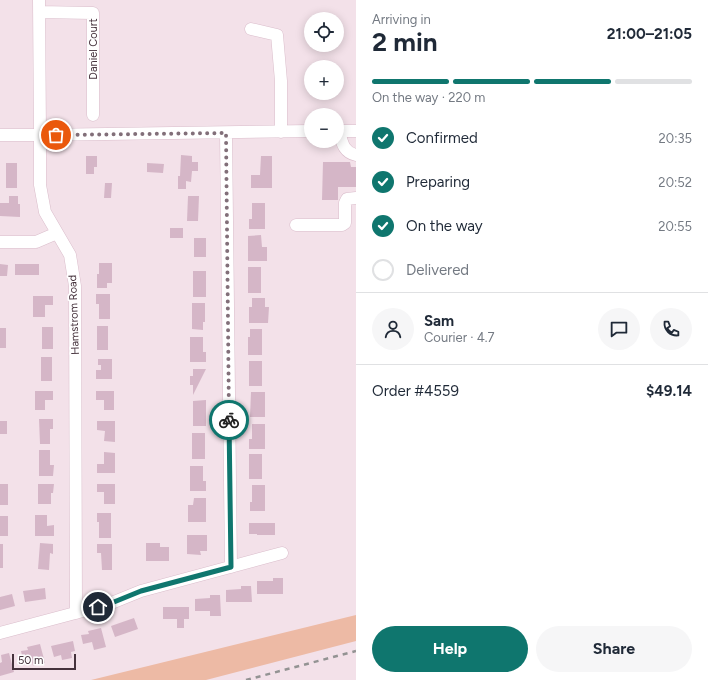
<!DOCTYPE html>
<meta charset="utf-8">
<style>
:root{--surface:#fff;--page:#f6f6f7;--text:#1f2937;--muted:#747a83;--line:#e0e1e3;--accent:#0f766e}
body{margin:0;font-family:Figtree,sans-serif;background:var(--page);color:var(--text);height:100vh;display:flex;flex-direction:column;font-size:15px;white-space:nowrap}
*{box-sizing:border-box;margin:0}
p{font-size:13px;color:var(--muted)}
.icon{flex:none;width:22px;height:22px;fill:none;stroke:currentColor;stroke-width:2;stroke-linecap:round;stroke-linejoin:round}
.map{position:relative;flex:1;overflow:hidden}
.panel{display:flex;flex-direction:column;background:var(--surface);width:352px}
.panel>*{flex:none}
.tools{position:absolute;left:304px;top:12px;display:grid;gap:8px}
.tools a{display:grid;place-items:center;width:40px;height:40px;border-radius:50%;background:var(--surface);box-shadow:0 2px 10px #0003;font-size:20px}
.scale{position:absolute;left:12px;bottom:10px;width:64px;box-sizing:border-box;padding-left:4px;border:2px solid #45323c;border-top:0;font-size:11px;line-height:14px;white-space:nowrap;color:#45323c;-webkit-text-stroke:3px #fff;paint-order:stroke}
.pin{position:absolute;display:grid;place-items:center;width:34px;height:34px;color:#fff;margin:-17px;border:2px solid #fff;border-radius:50%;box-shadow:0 1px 4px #0007}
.courier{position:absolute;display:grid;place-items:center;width:40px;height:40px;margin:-20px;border:3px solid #0f766e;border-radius:50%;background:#fff;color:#222;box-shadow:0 1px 5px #0007}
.headline em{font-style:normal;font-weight:700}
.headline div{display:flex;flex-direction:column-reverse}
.headline{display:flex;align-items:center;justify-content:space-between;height:68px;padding:0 16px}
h1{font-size:26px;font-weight:700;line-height:30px}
.bar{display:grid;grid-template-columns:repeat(4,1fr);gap:6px 4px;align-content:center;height:48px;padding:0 16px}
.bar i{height:5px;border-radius:3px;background:var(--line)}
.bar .current{background:var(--accent)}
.bar p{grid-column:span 4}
.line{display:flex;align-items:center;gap:10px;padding:0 16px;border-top:1px solid var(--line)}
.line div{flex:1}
.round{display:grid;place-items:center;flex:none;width:42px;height:42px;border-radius:21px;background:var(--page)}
ol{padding:0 16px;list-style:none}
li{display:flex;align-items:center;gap:12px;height:44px}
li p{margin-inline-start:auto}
li .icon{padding:4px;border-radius:50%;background:var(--accent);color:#fff;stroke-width:4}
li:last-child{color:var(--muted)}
li i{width:22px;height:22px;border:2px solid var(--line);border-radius:50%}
.cta{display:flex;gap:8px;margin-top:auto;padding:8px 16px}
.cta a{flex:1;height:46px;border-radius:24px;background:var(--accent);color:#fff;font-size:16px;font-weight:700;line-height:46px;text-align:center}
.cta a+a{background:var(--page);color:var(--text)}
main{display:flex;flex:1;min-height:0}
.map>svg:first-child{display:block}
.green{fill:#edbaa5}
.building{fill:#d5b6c7}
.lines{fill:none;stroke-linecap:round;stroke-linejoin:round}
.minor-casing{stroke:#dabdcb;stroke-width:13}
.minor{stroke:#fff;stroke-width:12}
.rail{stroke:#939393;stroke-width:2.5;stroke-dasharray:5 5;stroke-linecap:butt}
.done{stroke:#826f79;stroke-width:4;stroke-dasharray:0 7.2}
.route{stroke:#0f766e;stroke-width:5}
.labels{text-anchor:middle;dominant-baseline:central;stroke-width:3.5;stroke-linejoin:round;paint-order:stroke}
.street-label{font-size:11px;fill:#45323c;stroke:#fff}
</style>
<main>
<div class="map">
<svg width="356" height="680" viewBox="0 0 356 680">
<rect width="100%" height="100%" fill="#f3e1e9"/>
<path class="green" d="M 356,615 L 356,641 L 206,680 L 91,680 Z"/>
<path class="building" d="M 181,155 L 192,156 L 192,162 L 198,162 L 198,171 L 192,171 L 191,182 L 186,181 L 186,189 L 178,189 L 178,176 L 180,176 Z
M 86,156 L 97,156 L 97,167 L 94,167 L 94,174 L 86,174 Z
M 261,156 L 272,156 L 272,188 L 251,188 L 251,175 L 260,175 Z
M 323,162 L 350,162 L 351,167 L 356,167 L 356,187 L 338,187 L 338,200 L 322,200 Z
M 6,163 L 17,163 L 17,188 L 6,188 Z
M 147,163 L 164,164 L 163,173 L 147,172 Z
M 105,183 L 112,183 L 111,198 L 104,198 Z
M 9,196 L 18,196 L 18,204 L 20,204 L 20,217 L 0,216 L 0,203 L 9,203 Z
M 188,196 L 199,196 L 198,221 L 187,221 Z
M 252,203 L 265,203 L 265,229 L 249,229 L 249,219 L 252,219 Z
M 170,228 L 183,228 L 183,238 L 170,238 Z
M 261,235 L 262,247 L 267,247 L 267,261 L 248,261 L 248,236 Z
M 194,238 L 206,238 L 206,257 L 194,257 Z
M 99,263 L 112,263 L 112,283 L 107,283 L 107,288 L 97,288 L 97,274 L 99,274 Z
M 0,264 L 8,265 L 7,276 L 0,276 Z
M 15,264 L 39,264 L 39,275 L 15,275 Z
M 248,267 L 261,267 L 261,293 L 248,293 Z
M 193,271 L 206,271 L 206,297 L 193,297 Z
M 96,294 L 110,294 L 110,319 L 99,319 L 99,304 L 96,304 Z
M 33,296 L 53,296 L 53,305 L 45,305 L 45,317 L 33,317 Z
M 252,298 L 265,298 L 265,307 L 269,307 L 268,323 L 249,323 L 249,307 L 252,307 Z
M 192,303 L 205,303 L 205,322 L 203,322 L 203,330 L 192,329 Z
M 97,326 L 108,326 L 108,350 L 97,350 Z
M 42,327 L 53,327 L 53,349 L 42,349 Z
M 0,328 L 6,328 L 6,348 L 0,348 Z
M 250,329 L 262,329 L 262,355 L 248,355 L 248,337 L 250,337 Z
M 190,337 L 203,337 L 203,352 L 206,352 L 206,362 L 190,362 Z
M 41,357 L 52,357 L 52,381 L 41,381 Z
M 98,359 L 112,359 L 112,379 L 96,379 L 96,370 L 101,370 L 101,365 L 98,365 Z
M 249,361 L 262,361 L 262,386 L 249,386 Z
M 193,369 L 206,369 L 193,395 L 193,385 L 190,385 L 190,376 L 193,376 Z
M 35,391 L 53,391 L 53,400 L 45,400 L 45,410 L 35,410 Z
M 96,391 L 114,391 L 114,410 L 104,410 L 104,400 L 96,400 Z
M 251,392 L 265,392 L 265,417 L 250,417 Z
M 206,400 L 206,426 L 193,426 L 193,401 Z
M 39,419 L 53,419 L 53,429 L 50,429 L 50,444 L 40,444 Z
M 0,421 L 7,421 L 7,434 L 0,434 Z
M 97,421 L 115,421 L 115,442 L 104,441 L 105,431 L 97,430 Z
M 252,424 L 265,424 L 265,449 L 249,449 L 249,439 L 252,439 Z
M 192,433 L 205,433 L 205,459 L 192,459 Z
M 39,450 L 50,450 L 50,465 L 54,465 L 53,476 L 39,476 Z
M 104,452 L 115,453 L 115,473 L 97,473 L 97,464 L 104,464 Z
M 249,454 L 262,454 L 262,479 L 249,479 Z
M 190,466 L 203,466 L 203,481 L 206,481 L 206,491 L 190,491 Z
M 0,484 L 8,484 L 8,505 L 0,505 Z
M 38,484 L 54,484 L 53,493 L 51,493 L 51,504 L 38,504 Z
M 97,484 L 115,484 L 115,504 L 104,504 L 104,492 L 97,492 Z
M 252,485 L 265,485 L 265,511 L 250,511 L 250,502 L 252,502 Z
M 194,498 L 206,498 L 206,522 L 188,522 L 188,505 L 193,505 Z
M 97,513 L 111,513 L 111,538 L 99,538 L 99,522 L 97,522 Z
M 35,515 L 47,515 L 47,526 L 54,525 L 54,536 L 35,536 Z
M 0,516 L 8,516 L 8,536 L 0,536 Z
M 249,523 L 275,523 L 275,535 L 257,535 L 257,534 L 249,534 Z
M 187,535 L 207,535 L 207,551 L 200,551 L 201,555 L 187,554 Z
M 40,543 L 53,544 L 53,554 L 50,553 L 49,570 L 38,569 Z
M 146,543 L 160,543 L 160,547 L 169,547 L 169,561 L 146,561 Z
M 0,544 L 3,544 L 3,568 L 0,568 Z
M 97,544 L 112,544 L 112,570 L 102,570 L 101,553 L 97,553 Z
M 273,578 L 283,578 L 283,594 L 257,594 L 257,581 L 273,581 Z
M 241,586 L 251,586 L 252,602 L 226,602 L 226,590 L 241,589 Z
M 45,588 L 46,599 L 25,602 L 23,591 Z
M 12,594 L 15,606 L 0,610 L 0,597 Z
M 210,595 L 220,595 L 221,616 L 210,616 L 210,611 L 195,611 L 195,599 L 210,598 Z
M 163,607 L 189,607 L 189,619 L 184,619 L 184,628 L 177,628 L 177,619 L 163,619 Z
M 134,618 L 138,629 L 115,637 L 111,626 Z
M 101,628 L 106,647 L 94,650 L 92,642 L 83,644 L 81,635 L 89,634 L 88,631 Z
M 73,641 L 75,651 L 71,652 L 72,658 L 62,660 L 61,655 L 54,657 L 51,646 Z
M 40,644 L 45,663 L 33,666 L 31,658 L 23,660 L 21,651 L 28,650 L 27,647 Z
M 9,653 L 14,672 L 0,676 L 0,663 L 2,662 L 1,655 Z"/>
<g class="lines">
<g class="minor-casing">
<path id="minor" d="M 39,0 L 40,135 L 40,185 L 45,212 L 70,255 L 75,286 L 76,613
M 39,12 L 93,13 L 93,115
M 251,29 L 277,35 L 281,81 L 281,132
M 337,131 L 356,131
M 339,131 C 342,142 343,152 356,155
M 226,133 L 231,567
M 0,135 L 40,135 L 311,131
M 296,225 L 342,225 L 345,223 L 345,203 L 347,199 L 356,198
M 0,242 L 36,242 L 57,233
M 0,633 L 109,604 L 141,591 L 282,553"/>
</g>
<use href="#minor" class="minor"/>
<path class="rail" d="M 246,680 L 356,651"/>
</g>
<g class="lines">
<path class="done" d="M 56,135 L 226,133 L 229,420"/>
<path class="route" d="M 98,607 L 109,604 L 141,591 L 231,567 L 229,420"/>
</g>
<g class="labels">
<g class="street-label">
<text transform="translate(93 49) rotate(-90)">Daniel Court</text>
<text transform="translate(74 315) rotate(-92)">Hamstrom Road</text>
</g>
</g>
</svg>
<div class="tools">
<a><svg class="icon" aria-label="locate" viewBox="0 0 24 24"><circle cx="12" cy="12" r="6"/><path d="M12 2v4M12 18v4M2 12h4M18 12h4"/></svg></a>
<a>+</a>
<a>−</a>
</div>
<div class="scale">50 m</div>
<div class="pin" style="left:56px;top:135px;background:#ea580c"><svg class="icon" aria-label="bag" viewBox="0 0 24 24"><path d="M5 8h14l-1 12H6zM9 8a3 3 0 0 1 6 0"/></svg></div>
<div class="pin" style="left:98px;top:607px;background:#1f2937"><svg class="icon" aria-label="home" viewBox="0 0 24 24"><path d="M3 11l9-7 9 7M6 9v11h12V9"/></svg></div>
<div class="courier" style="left:229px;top:420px"><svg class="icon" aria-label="bike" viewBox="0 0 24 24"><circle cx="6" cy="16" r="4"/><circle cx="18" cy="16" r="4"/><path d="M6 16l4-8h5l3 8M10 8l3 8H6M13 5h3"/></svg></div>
</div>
<section class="panel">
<div class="headline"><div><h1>2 min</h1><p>Arriving in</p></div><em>21:00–21:05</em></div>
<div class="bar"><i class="current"></i><i class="current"></i><i class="current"></i><i></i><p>On the way · 220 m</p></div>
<ol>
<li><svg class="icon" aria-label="check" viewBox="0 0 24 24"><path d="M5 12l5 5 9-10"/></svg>Confirmed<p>20:35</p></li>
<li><svg class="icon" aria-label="check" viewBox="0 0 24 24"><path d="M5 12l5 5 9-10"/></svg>Preparing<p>20:52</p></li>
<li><svg class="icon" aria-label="check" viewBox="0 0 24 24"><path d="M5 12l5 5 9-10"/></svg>On the way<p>20:55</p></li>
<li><i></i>Delivered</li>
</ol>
<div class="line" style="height:72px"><a class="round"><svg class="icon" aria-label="person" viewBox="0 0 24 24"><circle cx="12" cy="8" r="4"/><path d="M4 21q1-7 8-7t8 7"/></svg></a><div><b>Sam</b><p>Courier · 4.7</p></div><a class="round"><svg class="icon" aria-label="chat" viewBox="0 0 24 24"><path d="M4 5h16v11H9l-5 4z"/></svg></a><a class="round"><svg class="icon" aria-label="phone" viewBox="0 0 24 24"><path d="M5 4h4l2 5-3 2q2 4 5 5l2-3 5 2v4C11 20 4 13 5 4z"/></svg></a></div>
<div class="line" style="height:52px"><div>Order #4559</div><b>$49.14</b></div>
<div class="cta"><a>Help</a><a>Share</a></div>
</section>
</main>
